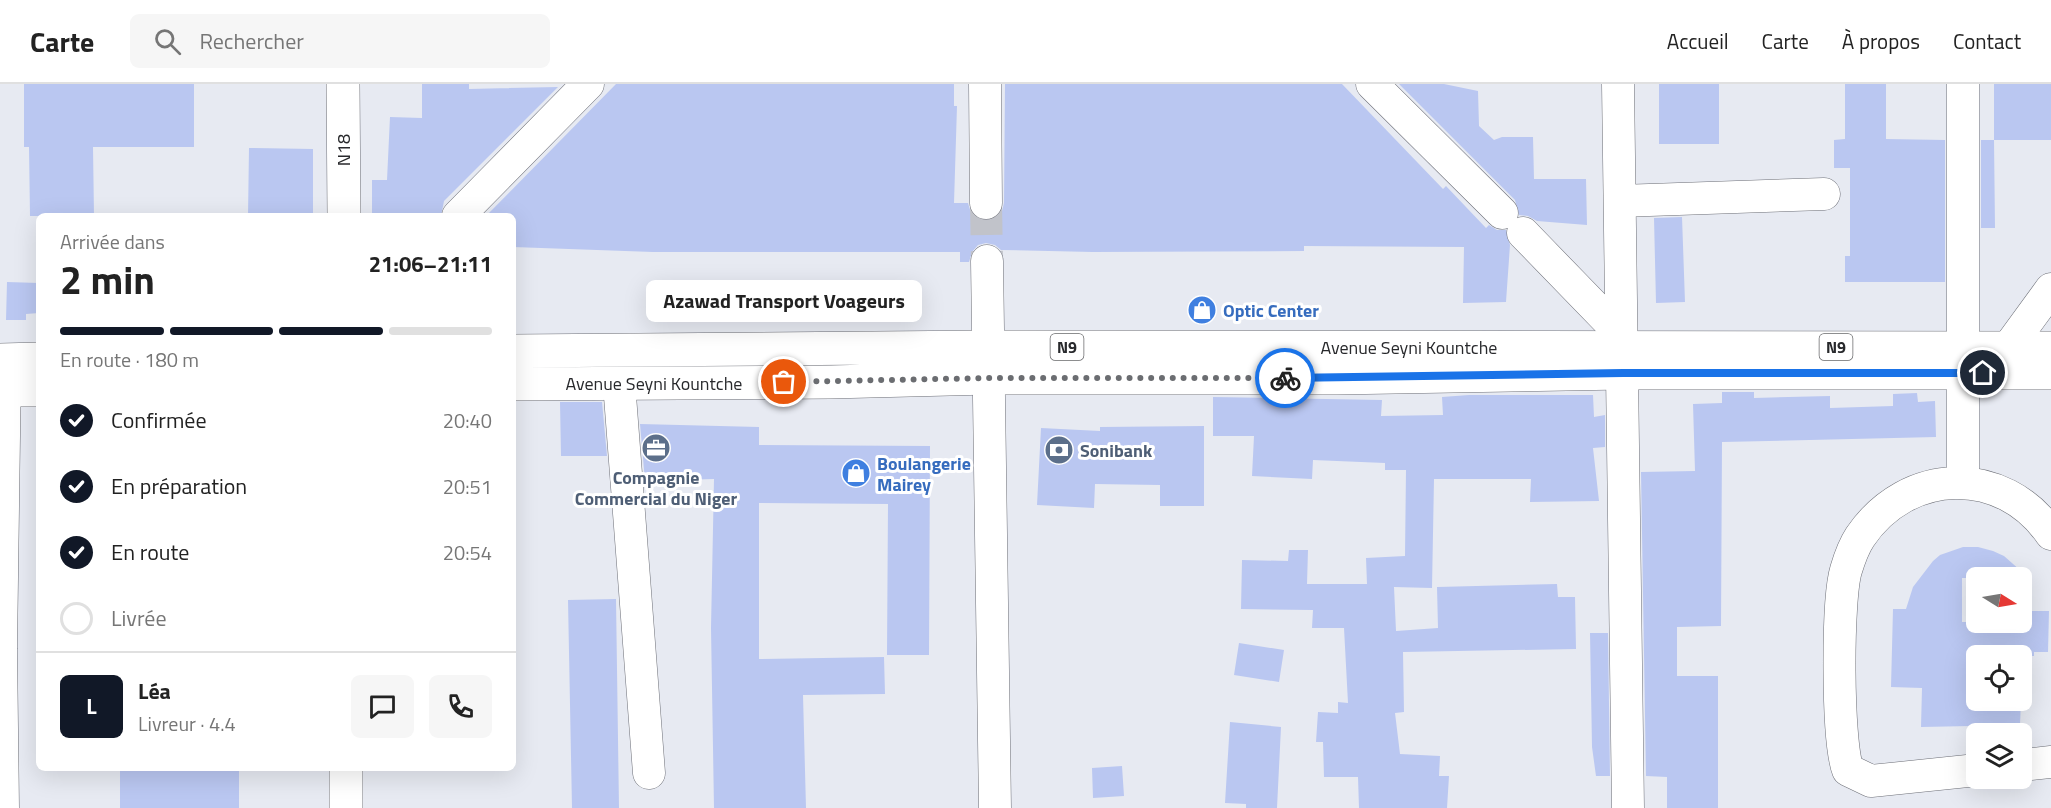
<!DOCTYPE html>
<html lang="fr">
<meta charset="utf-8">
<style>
:root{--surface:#fff;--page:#f6f6f6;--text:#222;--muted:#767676;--line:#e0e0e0;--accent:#111827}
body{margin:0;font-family:"Titillium Web",sans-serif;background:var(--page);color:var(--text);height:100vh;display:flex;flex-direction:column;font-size:22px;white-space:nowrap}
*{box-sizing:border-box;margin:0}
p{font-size:20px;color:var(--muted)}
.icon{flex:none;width:33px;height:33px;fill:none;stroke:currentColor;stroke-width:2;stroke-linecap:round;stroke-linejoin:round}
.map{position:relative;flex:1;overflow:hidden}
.sheet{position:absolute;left:36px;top:129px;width:480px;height:558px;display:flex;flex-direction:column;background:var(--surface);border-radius:9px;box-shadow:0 6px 24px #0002}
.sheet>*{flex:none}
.needle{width:39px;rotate:101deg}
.buttons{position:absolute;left:1966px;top:483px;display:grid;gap:12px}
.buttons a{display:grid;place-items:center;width:66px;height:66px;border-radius:9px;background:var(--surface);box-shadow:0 6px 24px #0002;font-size:30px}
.pin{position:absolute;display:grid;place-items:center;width:51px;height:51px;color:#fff;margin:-26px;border:3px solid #fff;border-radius:50%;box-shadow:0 2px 6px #0007}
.courier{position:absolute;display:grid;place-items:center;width:60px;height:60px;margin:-30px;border:4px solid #1a73e8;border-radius:50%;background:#fff;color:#222;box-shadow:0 2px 8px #0007}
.bubble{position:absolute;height:42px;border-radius:9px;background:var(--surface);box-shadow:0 6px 24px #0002;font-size:20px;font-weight:700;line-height:42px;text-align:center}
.headline em{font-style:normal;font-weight:700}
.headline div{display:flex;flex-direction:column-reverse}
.headline{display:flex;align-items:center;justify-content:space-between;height:102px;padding:0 24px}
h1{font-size:39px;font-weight:700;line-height:45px}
.bar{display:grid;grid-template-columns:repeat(4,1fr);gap:9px 6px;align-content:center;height:72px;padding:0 24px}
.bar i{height:8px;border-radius:4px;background:var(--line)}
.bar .on{background:var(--accent)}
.bar p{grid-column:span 4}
.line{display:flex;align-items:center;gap:15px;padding:0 24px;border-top:2px solid var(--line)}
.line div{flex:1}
.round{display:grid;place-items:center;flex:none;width:63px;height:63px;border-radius:9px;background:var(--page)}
ol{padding:0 24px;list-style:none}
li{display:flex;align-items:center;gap:18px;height:66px}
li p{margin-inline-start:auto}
li .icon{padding:6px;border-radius:50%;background:var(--accent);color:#fff;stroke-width:4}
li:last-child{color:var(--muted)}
li i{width:33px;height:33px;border:3px solid var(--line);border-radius:50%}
header{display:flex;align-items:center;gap:36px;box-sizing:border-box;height:84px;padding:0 30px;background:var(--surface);border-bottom:2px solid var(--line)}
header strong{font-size:28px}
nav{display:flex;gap:33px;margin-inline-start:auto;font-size:21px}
.search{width:420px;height:54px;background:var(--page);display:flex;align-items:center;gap:15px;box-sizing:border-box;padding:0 21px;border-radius:9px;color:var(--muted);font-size:22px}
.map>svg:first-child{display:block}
.building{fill:#bac7f1}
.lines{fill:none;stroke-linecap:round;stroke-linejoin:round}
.minor-tunnel{stroke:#c1c3ca;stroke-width:32;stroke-dasharray:32 16;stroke-linecap:butt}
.minor-casing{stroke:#6d6f77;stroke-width:33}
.major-casing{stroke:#6d6f77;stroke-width:34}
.highway-casing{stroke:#6d6f77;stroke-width:34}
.minor{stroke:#fff;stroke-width:32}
.major{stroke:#fff;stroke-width:33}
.highway{stroke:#fff;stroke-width:33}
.done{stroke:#6b6d71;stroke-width:6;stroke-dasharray:0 10.8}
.route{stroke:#1a73e8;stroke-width:8}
.labels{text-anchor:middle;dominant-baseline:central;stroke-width:6;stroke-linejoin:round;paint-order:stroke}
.shield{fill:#fff;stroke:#68696b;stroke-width:1.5}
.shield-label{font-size:16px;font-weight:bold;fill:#28292c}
.street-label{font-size:18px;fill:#28292c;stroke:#fff}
.shop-label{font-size:18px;font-weight:bold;fill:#366cbe;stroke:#fff;text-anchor:start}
.service-label{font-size:18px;font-weight:bold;fill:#4e5e75;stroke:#fff;text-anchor:start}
</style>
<header>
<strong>Carte</strong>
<div class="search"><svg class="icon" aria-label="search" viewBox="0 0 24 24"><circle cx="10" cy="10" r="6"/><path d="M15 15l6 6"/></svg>Rechercher</div>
<nav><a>Accueil</a><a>Carte</a><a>À propos</a><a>Contact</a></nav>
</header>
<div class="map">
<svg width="2051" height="724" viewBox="0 0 2051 724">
<rect width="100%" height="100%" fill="#e7eaf2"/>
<path class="building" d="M 24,0 L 194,0 L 194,63 L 93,63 L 94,132 L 30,132 L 29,63 L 24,63 Z
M 422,0 L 469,0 L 469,5 L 558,3 L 444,117 L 441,132 L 372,132 L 372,96 L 387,96 L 390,33 L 422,34 Z
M 616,0 L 954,0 L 954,22 L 957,22 L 954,119 L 968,119 L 971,129 L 978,135 L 986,137 L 996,134 L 1002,127 L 1004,119 L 1005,0 L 1342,0 L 1443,105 L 1446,102 L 1486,144 L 1489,141 L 1497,146 L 1506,146 L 1510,161 L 1506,218 L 1463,219 L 1464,163 L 1304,162 L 1304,167 L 1093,168 L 1001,166 L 995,161 L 986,159 L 978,161 L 972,168 L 969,178 L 960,178 L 960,168 L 653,168 L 513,163 L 513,132 L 486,132 Z
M 1399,0 L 1444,0 L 1478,7 L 1479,42 L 1494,56 L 1502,53 L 1533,53 L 1534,95 L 1586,95 L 1587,141 L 1537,137 L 1528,132 L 1519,131 L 1515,116 Z
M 1659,0 L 1719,0 L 1719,60 L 1659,60 Z
M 1845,0 L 1886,0 L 1886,55 L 1945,56 L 1945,198 L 1845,198 L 1845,172 L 1850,172 L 1850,84 L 1834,84 L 1834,56 L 1845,55 Z
M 1994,0 L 2051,0 L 2051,56 L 1994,56 Z
M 1981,56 L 1994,56 L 1995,144 L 1981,144 Z
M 249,64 L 313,65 L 313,132 L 248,132 Z
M 1682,133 L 1685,218 L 1656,219 L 1654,134 Z
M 7,198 L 39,199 L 39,229 L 26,230 L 26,236 L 6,236 Z
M 1722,308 L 1754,308 L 1754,314 L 1830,312 L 1830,324 L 1893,322 L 1893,310 L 1917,309 L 1918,318 L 1935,317 L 1936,353 L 1722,358 L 1721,542 L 1677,543 L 1677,592 L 1718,592 L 1718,724 L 1667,724 L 1667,693 L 1646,692 L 1641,388 L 1695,387 L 1693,320 L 1722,319 Z
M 1469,311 L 1593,311 L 1594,333 L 1605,331 L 1605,363 L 1593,364 L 1599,417 L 1530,418 L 1531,395 L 1434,395 L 1432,504 L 1394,503 L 1396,547 L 1438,544 L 1437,503 L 1557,500 L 1558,513 L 1575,513 L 1576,565 L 1403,568 L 1404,628 L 1395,629 L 1400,670 L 1440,672 L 1439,692 L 1449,692 L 1447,724 L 1359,724 L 1358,693 L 1324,693 L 1323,658 L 1316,658 L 1318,628 L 1338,629 L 1338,618 L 1348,619 L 1344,544 L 1312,544 L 1313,526 L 1241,525 L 1242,476 L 1288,477 L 1289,466 L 1308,466 L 1307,500 L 1367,500 L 1366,474 L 1405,472 L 1406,386 L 1385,386 L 1385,379 L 1313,376 L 1312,395 L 1252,392 L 1254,352 L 1213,352 L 1213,313 L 1382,316 L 1381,332 L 1443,331 L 1442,313 Z
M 560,318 L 602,318 L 607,372 L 561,372 Z
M 640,340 L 759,343 L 759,361 L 930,362 L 929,571 L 887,571 L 888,420 L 759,419 L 759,575 L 884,573 L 885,610 L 803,611 L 806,724 L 714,724 L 711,544 L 714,395 L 645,397 Z
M 1204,342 L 1204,422 L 1160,422 L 1160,401 L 1095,400 L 1094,424 L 1037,421 L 1041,344 L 1100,347 L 1100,343 Z
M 1963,463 L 1978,463 L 1993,467 L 2004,472 L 2029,494 L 1962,494 L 1962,538 L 2022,538 L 2022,527 L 2049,527 L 2048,568 L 2034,568 L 2034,572 L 1977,572 L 1977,616 L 2021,616 L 2020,641 L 1921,643 L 1922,604 L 1891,603 L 1893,525 L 1906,525 L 1913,503 L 1933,477 L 1940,471 Z
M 616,515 L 619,724 L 572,724 L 568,516 Z
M 1590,549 L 1608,549 L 1610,692 L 1596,692 L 1592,663 Z
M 1239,559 L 1284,566 L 1279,598 L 1234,591 Z
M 1230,638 L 1281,643 L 1277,724 L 1246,724 L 1246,720 L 1225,719 Z
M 1122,682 L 1124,712 L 1093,714 L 1092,684 Z
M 120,684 L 239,684 L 239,724 L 120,724 Z"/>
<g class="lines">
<path class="minor-tunnel" d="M 986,119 L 987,177"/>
<g class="minor-casing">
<path id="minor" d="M 985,0 L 986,119
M 1372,0 L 1502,129
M 1618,0 L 1628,724
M 1963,0 L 1963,398
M 1620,117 L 1824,110
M 458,132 L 588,0
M 1523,149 L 1621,250
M 987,177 L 995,724
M 2003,285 L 2008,264 L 2051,205
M 619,299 L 649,689
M 2022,681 L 2051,678
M 1977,686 L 1871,697 L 1848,686 C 1837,658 1837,516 1846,486 C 1849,476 1854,462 1860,453 C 1907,383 2003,380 2051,450
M 3,724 L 1,565 L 5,281"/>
</g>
<g class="major-casing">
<path id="major" d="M 343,0 L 344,132
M 346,684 L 346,724"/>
</g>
<g class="highway-casing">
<path id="highway" d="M 513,267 L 988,263 L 2051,264
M 0,276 L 39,275
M 513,300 L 831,298 L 989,294 L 1337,294 L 1623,289 L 2051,289
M 0,306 L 39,306"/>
</g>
<use href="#minor" class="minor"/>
<use href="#major" class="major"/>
<use href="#highway" class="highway"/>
</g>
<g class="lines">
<path class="done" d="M 784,298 L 989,294 L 1285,294"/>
<path class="route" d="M 1285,294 L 1623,289 L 1983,289"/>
</g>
<defs>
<g id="shop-disc" transform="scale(1.5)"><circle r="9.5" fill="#3f7fe0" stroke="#fff"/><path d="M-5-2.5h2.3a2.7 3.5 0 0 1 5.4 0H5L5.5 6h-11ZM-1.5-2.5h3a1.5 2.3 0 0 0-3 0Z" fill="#fff"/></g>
<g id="office-disc" transform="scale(1.5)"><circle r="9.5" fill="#5c6f8a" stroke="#fff"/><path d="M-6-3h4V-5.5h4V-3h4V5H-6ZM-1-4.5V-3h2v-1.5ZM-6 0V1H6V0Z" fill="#fff"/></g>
<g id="bank-disc" transform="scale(1.5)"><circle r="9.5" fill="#5c6f8a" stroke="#fff"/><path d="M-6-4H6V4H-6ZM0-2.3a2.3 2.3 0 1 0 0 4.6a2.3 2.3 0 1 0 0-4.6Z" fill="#fff"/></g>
</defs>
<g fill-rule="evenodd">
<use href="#shop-disc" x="1202" y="226"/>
<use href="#office-disc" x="656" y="364"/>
<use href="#bank-disc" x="1059" y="366"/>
<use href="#shop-disc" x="856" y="389"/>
</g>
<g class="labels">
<g class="shield">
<rect x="1050.5" y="250" width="33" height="26" rx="4.5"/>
<rect x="1819.5" y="250" width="33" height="26" rx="4.5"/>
</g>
<g class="shield-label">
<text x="1067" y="263">N9</text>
<text x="1836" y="263">N9</text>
</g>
<g class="street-label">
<text transform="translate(343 66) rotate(-90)">N18</text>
<text x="1409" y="263">Avenue Seyni Kountche</text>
<text x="654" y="299">Avenue Seyni Kountche</text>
</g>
<g class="shop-label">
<text x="1223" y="226">Optic Center</text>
<text x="877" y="379">Boulangerie<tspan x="877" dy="21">Mairey</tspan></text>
</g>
<g class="service-label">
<text x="1080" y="366">Sonibank</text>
<text x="656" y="393" text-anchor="middle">Compagnie<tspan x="656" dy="21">Commercial du Niger</tspan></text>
</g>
</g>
</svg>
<div class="buttons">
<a><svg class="needle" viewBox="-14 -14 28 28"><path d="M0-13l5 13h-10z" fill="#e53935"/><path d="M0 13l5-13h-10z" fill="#767676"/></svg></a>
<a><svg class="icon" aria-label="locate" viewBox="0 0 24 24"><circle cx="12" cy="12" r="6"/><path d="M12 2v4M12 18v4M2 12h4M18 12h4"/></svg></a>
<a><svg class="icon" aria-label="layers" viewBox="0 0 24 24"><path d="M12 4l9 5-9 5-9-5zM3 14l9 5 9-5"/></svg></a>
</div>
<div class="pin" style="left:784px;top:298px;background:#ea580c"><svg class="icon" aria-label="bag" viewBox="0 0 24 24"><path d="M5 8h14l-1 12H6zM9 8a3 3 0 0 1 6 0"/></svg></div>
<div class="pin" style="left:1983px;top:289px;background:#1f2937"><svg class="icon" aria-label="home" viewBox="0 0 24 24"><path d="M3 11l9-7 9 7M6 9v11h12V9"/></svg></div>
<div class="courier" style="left:1285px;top:294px"><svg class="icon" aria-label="bike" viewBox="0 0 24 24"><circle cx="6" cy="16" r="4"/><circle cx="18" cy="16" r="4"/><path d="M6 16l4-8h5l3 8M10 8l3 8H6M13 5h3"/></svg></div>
<div class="bubble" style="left:646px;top:196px;width:276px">Azawad Transport Voageurs</div>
<section class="sheet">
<div class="headline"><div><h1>2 min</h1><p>Arrivée dans</p></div><em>21:06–21:11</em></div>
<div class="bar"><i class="on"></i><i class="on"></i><i class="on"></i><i></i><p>En route · 180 m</p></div>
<ol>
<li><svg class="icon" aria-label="check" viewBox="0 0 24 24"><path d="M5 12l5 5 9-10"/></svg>Confirmée<p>20:40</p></li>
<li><svg class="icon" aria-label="check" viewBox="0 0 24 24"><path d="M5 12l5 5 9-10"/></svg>En préparation<p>20:51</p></li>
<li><svg class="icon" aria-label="check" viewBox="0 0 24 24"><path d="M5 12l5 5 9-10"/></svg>En route<p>20:54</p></li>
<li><i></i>Livrée</li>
</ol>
<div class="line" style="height:108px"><b class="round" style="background:var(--accent);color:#fff">L</b><div><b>Léa</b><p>Livreur · 4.4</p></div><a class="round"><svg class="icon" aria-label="chat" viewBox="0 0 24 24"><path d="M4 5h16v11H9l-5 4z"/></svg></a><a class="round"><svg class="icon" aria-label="phone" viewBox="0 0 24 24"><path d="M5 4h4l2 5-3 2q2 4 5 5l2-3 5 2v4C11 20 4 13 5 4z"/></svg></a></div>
</section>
</div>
